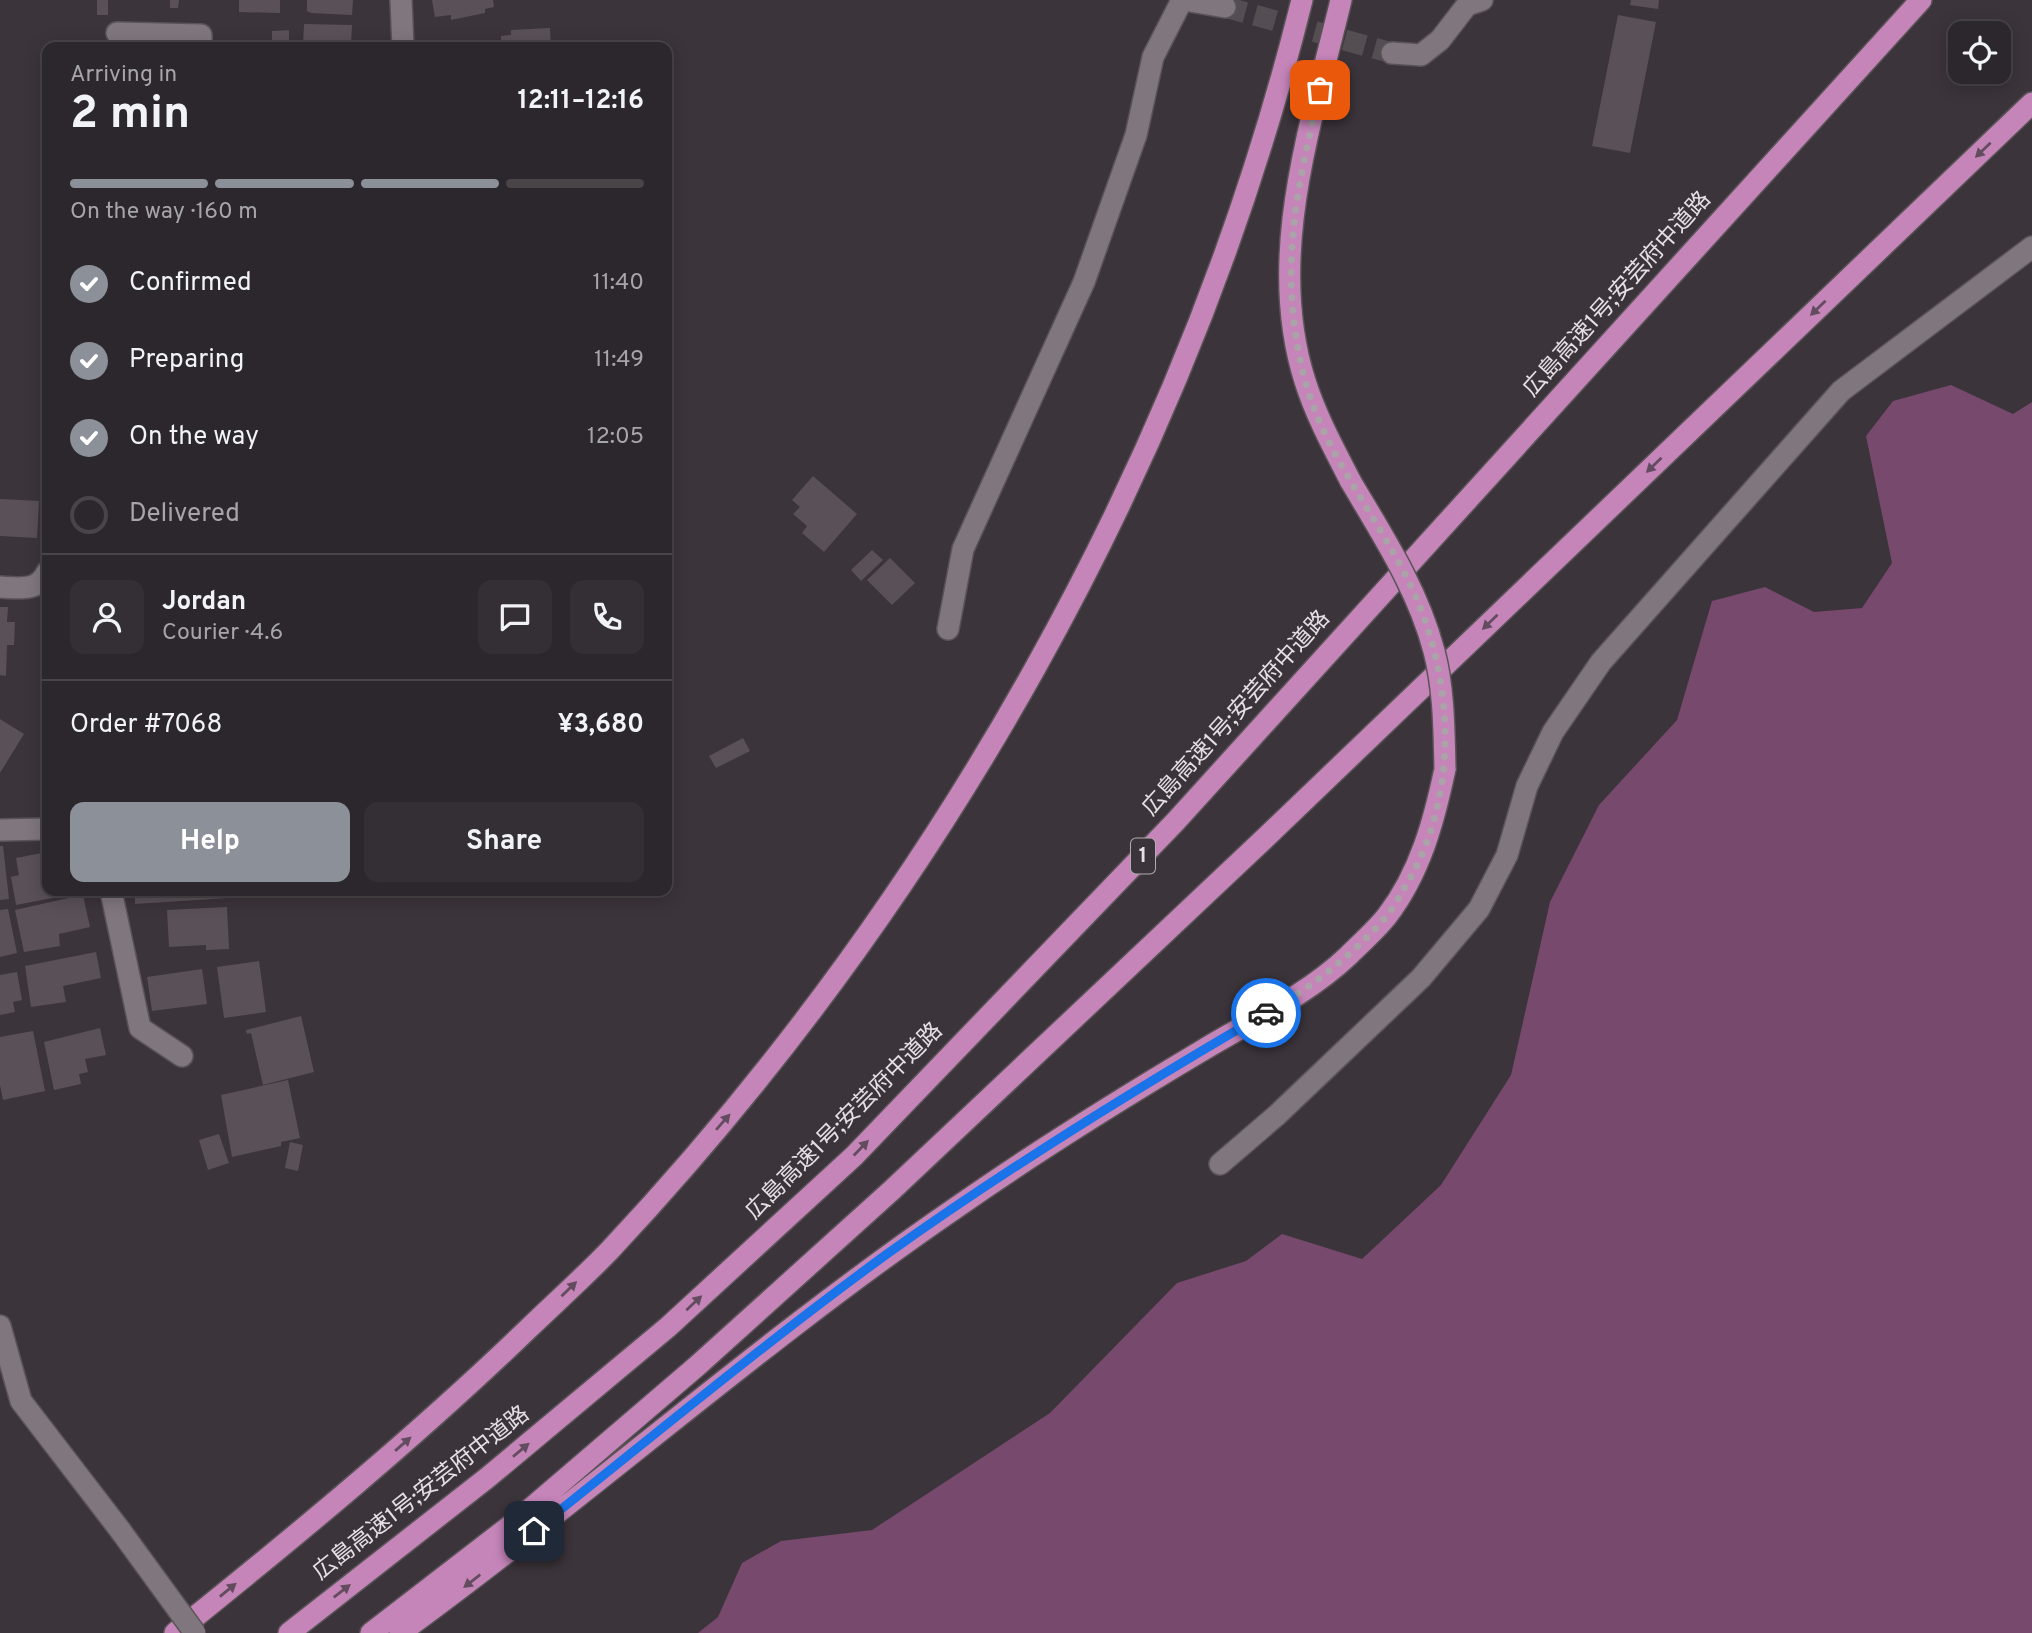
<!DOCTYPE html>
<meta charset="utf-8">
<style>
:root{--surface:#2c272c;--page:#342f34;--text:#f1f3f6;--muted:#a6a5a9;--line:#484448;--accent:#8c9099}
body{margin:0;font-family:Overpass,"Noto Sans JP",sans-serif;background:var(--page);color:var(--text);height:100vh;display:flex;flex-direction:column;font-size:26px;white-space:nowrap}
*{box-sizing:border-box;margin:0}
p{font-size:23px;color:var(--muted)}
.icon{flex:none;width:38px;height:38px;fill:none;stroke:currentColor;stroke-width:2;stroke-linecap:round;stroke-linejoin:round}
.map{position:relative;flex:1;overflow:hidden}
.side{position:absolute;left:42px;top:42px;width:630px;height:854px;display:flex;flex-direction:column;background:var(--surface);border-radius:14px;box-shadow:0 4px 18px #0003,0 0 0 2px var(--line)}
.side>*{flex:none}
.fabs{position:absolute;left:1948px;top:21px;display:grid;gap:14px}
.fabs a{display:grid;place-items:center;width:63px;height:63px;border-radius:14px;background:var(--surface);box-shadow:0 4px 18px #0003,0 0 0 2px var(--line);font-size:35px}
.pin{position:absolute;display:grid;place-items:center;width:60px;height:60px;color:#fff;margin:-30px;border-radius:14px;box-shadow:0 4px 10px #0006}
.courier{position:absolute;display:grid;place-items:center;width:70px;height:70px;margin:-35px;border:5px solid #1a73e8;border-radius:50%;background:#fff;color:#222;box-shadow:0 2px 9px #0007}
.headline em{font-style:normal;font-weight:700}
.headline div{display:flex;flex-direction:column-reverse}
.headline{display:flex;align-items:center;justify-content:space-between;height:119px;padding:0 28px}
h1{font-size:46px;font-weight:700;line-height:52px}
.bar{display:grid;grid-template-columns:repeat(4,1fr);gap:10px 7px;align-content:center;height:84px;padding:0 28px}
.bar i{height:9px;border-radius:5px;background:var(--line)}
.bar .on{background:var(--accent)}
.bar p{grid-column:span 4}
.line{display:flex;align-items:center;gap:18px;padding:0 28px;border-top:2px solid var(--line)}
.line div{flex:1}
.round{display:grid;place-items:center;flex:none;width:74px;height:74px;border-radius:14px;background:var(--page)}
ol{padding:0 28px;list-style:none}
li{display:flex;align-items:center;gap:21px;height:77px}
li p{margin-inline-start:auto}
li .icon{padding:7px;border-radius:50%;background:var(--accent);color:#fff;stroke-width:4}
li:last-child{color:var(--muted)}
li i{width:38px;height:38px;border:4px solid var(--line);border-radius:50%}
.cta{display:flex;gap:14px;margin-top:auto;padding:14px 28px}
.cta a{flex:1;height:80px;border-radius:14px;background:var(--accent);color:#fff;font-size:28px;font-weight:700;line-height:80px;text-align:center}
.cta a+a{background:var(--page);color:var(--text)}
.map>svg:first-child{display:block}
.green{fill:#76496d}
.building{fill:#595157}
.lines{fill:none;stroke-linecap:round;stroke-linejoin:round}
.minor-tunnel{stroke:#544e53;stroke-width:21;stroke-dasharray:21 10;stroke-linecap:butt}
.minor-casing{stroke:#595357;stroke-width:24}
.highway-casing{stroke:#595357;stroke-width:24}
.minor{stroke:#7f777d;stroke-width:21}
.highway{stroke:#c585b9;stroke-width:21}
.minor-bridge-casing{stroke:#595357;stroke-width:24;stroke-linecap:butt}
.highway-bridge-casing{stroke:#595357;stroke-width:24;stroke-linecap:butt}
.minor-bridge{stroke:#7f777d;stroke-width:21}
.highway-bridge{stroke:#c585b9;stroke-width:21}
.oneway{fill:#644c60}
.done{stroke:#aaa4a8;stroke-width:7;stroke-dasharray:0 12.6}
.route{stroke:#1a73e8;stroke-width:9}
.labels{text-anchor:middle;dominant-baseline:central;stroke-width:5;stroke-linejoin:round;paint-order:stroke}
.shield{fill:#3b343a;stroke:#b2acb0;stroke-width:2}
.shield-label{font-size:21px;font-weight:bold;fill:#e5e0e3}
.street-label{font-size:23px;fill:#e5e0e3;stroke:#3b343a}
</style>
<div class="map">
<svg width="2032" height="1633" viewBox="0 0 2032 1633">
<rect width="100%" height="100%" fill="#3b343a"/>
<path class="green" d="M 1951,385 L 2013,414 L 2032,402 L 2032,1633 L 698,1633 L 718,1617 L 742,1563 L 781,1541 L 872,1530 L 1050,1413 L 1177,1283 L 1246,1261 L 1282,1234 L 1362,1259 L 1441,1185 L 1511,1075 L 1550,902 L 1599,805 L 1677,720 L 1712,601 L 1765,587 L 1814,612 L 1862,608 L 1892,563 L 1866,436 L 1893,401 Z"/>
<path class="building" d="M 97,0 L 108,0 L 108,15 L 97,15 Z
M 170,0 L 179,0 L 178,8 L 170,8 Z
M 239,0 L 280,0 L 280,13 L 239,12 Z
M 307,0 L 353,0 L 352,15 L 311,13 L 307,11 Z
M 432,0 L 493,0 L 494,7 L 485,9 L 485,13 L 451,20 L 451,15 L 435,17 Z
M 1631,0 L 1659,0 L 1658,9 L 1630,5 Z
M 1618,15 L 1656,22 L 1630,153 L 1592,146 Z
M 304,24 L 352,25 L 351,47 L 303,47 Z
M 550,28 L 551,47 L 501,47 L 501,36 L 511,35 L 511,30 Z
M 289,30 L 289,40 L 272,40 L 272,31 Z
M 234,42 L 289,44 L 289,47 L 234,47 Z
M 813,476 L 857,514 L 824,552 L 802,533 L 807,526 L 793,514 L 800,507 L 792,500 Z
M 0,499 L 39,501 L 37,538 L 0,536 Z
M 872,550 L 883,560 L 861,581 L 851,570 Z
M 890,558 L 915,583 L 892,605 L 867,580 Z
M 0,607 L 8,607 L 7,622 L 15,622 L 14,645 L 7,645 L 6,676 L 0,675 Z
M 0,719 L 24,734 L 0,773 Z
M 743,738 L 750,751 L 716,768 L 709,756 Z
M 0,846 L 3,846 L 9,899 L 0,900 Z
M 47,852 L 47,891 L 78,891 L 79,896 L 83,895 L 90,927 L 59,934 L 60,946 L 24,952 L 15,910 L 73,897 L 73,894 L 16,905 L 11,877 L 19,875 L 16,858 Z
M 135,891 L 227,891 L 228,898 L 135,904 Z
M 227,907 L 229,949 L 206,950 L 206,945 L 169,947 L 167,910 Z
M 8,909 L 17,953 L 0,957 L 0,910 Z
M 96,952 L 101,978 L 63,986 L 66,1002 L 31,1007 L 25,966 Z
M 259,961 L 266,1012 L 224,1018 L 217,967 Z
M 202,969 L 207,1004 L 152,1011 L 147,977 Z
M 17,972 L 22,1000 L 13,1002 L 15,1012 L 0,1015 L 0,975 Z
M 301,1016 L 314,1072 L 263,1085 L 251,1033 L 247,1034 L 246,1030 Z
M 100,1028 L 106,1055 L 85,1059 L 88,1072 L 79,1074 L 81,1084 L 54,1090 L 44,1042 Z
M 33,1031 L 45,1091 L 3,1100 L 0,1085 L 0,1037 Z
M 288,1080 L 300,1138 L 281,1142 L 281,1146 L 232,1157 L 221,1095 Z
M 219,1134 L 229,1163 L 208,1170 L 199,1140 Z
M 290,1142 L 303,1145 L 298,1171 L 285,1168 Z"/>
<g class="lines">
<path class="minor-tunnel" d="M 1225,7 L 1392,53"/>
<g class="minor-casing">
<path id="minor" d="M 401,0 L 403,47
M 1184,0 L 1225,7
M 117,33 L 201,35 L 201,47
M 1392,53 L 1421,55 L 1440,40 L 1467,5 L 1482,0
M 0,587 C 19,588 38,592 47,572
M 948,629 L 963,549 L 1084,282 L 1136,135 L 1153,57 L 1182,0
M 0,830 L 47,829
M 111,891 L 140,1028 L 182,1056
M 1220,1164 L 1277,1115 L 1421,978 L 1479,909 L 1507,855 L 1527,786 L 1553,732 L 1601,662 L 1841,391 L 2032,247
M 0,1326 L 21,1401 L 120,1530"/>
</g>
<g class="highway-casing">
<path id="highway" d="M 1341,0 C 1312,122 1265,256 1305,381 C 1316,416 1334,449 1351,482
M 175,1633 C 297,1535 417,1436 529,1328 C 556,1302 584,1277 610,1250 C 936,902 1187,463 1302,0
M 289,1633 L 487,1478 L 668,1327 L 854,1156 L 1176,821 L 1921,0
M 371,1633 L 515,1522 L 697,1366 L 892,1190 L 1263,840 L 2032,103
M 400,1633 C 589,1495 764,1339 957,1207 C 1037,1151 1119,1100 1203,1050 C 1251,1021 1307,995 1348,956 C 1361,943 1376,930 1387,916 C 1420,873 1434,821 1445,769"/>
</g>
<use href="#minor" class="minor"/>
<use href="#highway" class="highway"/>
<g class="minor-bridge-casing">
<path id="minor-bridge" d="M 120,1530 L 195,1633"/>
</g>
<g class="highway-bridge-casing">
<path id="highway-bridge" d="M 1351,482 C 1383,536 1418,590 1434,651 C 1444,689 1444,729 1445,769"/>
</g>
<use href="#minor-bridge" class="minor-bridge"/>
<use href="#highway-bridge" class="highway-bridge"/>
</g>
<defs><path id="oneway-solid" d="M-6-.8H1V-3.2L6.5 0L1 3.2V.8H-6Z" transform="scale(1.75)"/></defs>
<g class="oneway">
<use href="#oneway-solid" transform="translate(1983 150) rotate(136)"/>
<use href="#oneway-solid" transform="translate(1818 308) rotate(136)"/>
<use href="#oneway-solid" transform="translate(1654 465) rotate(136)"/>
<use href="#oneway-solid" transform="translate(1490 622) rotate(136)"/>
<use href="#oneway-solid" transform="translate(723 1122) rotate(-49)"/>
<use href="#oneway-solid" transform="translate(861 1148) rotate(-46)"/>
<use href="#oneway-solid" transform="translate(569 1289) rotate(-44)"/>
<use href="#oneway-solid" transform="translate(694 1303) rotate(-43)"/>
<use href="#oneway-solid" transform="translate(403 1444) rotate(-41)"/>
<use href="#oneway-solid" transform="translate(521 1450) rotate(-40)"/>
<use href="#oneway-solid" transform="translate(472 1581) rotate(142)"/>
<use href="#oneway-solid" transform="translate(228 1590) rotate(-39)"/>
<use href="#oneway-solid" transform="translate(342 1591) rotate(-38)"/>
</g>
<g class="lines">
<path class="done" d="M 1266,1013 C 1310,988 1352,956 1385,918 C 1393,909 1399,897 1405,887 C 1458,800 1455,689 1416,597 C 1383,522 1324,457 1304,376 C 1278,274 1296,191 1320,90"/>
<path class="route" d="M 534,1531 C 651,1438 766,1342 887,1254 C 1009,1167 1137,1088 1266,1013"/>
</g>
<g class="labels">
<rect class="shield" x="1131" y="838.5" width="24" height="35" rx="5"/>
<g class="shield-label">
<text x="1143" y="856">1</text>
</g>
<g class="street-label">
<text transform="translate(1618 295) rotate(-48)">広島高速1号;安芸府中道路</text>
<text transform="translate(1237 714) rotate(-48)">広島高速1号;安芸府中道路</text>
<text transform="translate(845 1122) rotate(-45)">広島高速1号;安芸府中道路</text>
<text transform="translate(422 1494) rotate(-38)">広島高速1号;安芸府中道路</text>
</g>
</g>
</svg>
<div class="fabs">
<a><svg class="icon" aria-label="locate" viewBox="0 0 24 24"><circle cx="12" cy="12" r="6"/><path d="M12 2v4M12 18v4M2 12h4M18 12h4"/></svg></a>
</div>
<div class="pin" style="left:1320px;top:90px;background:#ea580c"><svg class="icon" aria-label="bag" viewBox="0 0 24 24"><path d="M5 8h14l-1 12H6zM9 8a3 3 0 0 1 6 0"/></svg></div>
<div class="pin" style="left:534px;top:1531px;background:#1f2937"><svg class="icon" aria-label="home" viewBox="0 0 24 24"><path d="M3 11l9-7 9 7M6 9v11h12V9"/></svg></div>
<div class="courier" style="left:1266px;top:1013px"><svg class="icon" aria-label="car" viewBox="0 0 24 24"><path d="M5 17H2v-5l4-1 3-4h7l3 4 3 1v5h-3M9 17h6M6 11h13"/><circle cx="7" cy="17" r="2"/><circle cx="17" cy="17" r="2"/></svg></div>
<section class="side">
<div class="headline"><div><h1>2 min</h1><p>Arriving in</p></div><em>12:11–12:16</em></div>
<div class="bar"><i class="on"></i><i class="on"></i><i class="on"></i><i></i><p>On the way · 160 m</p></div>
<ol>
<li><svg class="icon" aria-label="check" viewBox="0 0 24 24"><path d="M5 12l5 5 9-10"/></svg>Confirmed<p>11:40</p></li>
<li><svg class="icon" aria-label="check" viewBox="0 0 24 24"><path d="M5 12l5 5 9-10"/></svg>Preparing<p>11:49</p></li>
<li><svg class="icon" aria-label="check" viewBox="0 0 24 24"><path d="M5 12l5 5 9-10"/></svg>On the way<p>12:05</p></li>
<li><i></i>Delivered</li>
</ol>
<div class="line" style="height:126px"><a class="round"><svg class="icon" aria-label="person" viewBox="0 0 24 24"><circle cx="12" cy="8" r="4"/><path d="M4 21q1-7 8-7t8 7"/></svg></a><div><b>Jordan</b><p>Courier · 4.6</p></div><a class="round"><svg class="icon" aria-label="chat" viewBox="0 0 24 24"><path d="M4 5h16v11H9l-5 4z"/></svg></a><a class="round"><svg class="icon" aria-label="phone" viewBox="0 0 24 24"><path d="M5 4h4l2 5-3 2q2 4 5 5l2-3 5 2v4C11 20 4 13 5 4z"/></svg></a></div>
<div class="line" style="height:91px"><div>Order #7068</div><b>¥3,680</b></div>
<div class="cta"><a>Help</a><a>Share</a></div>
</section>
</div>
